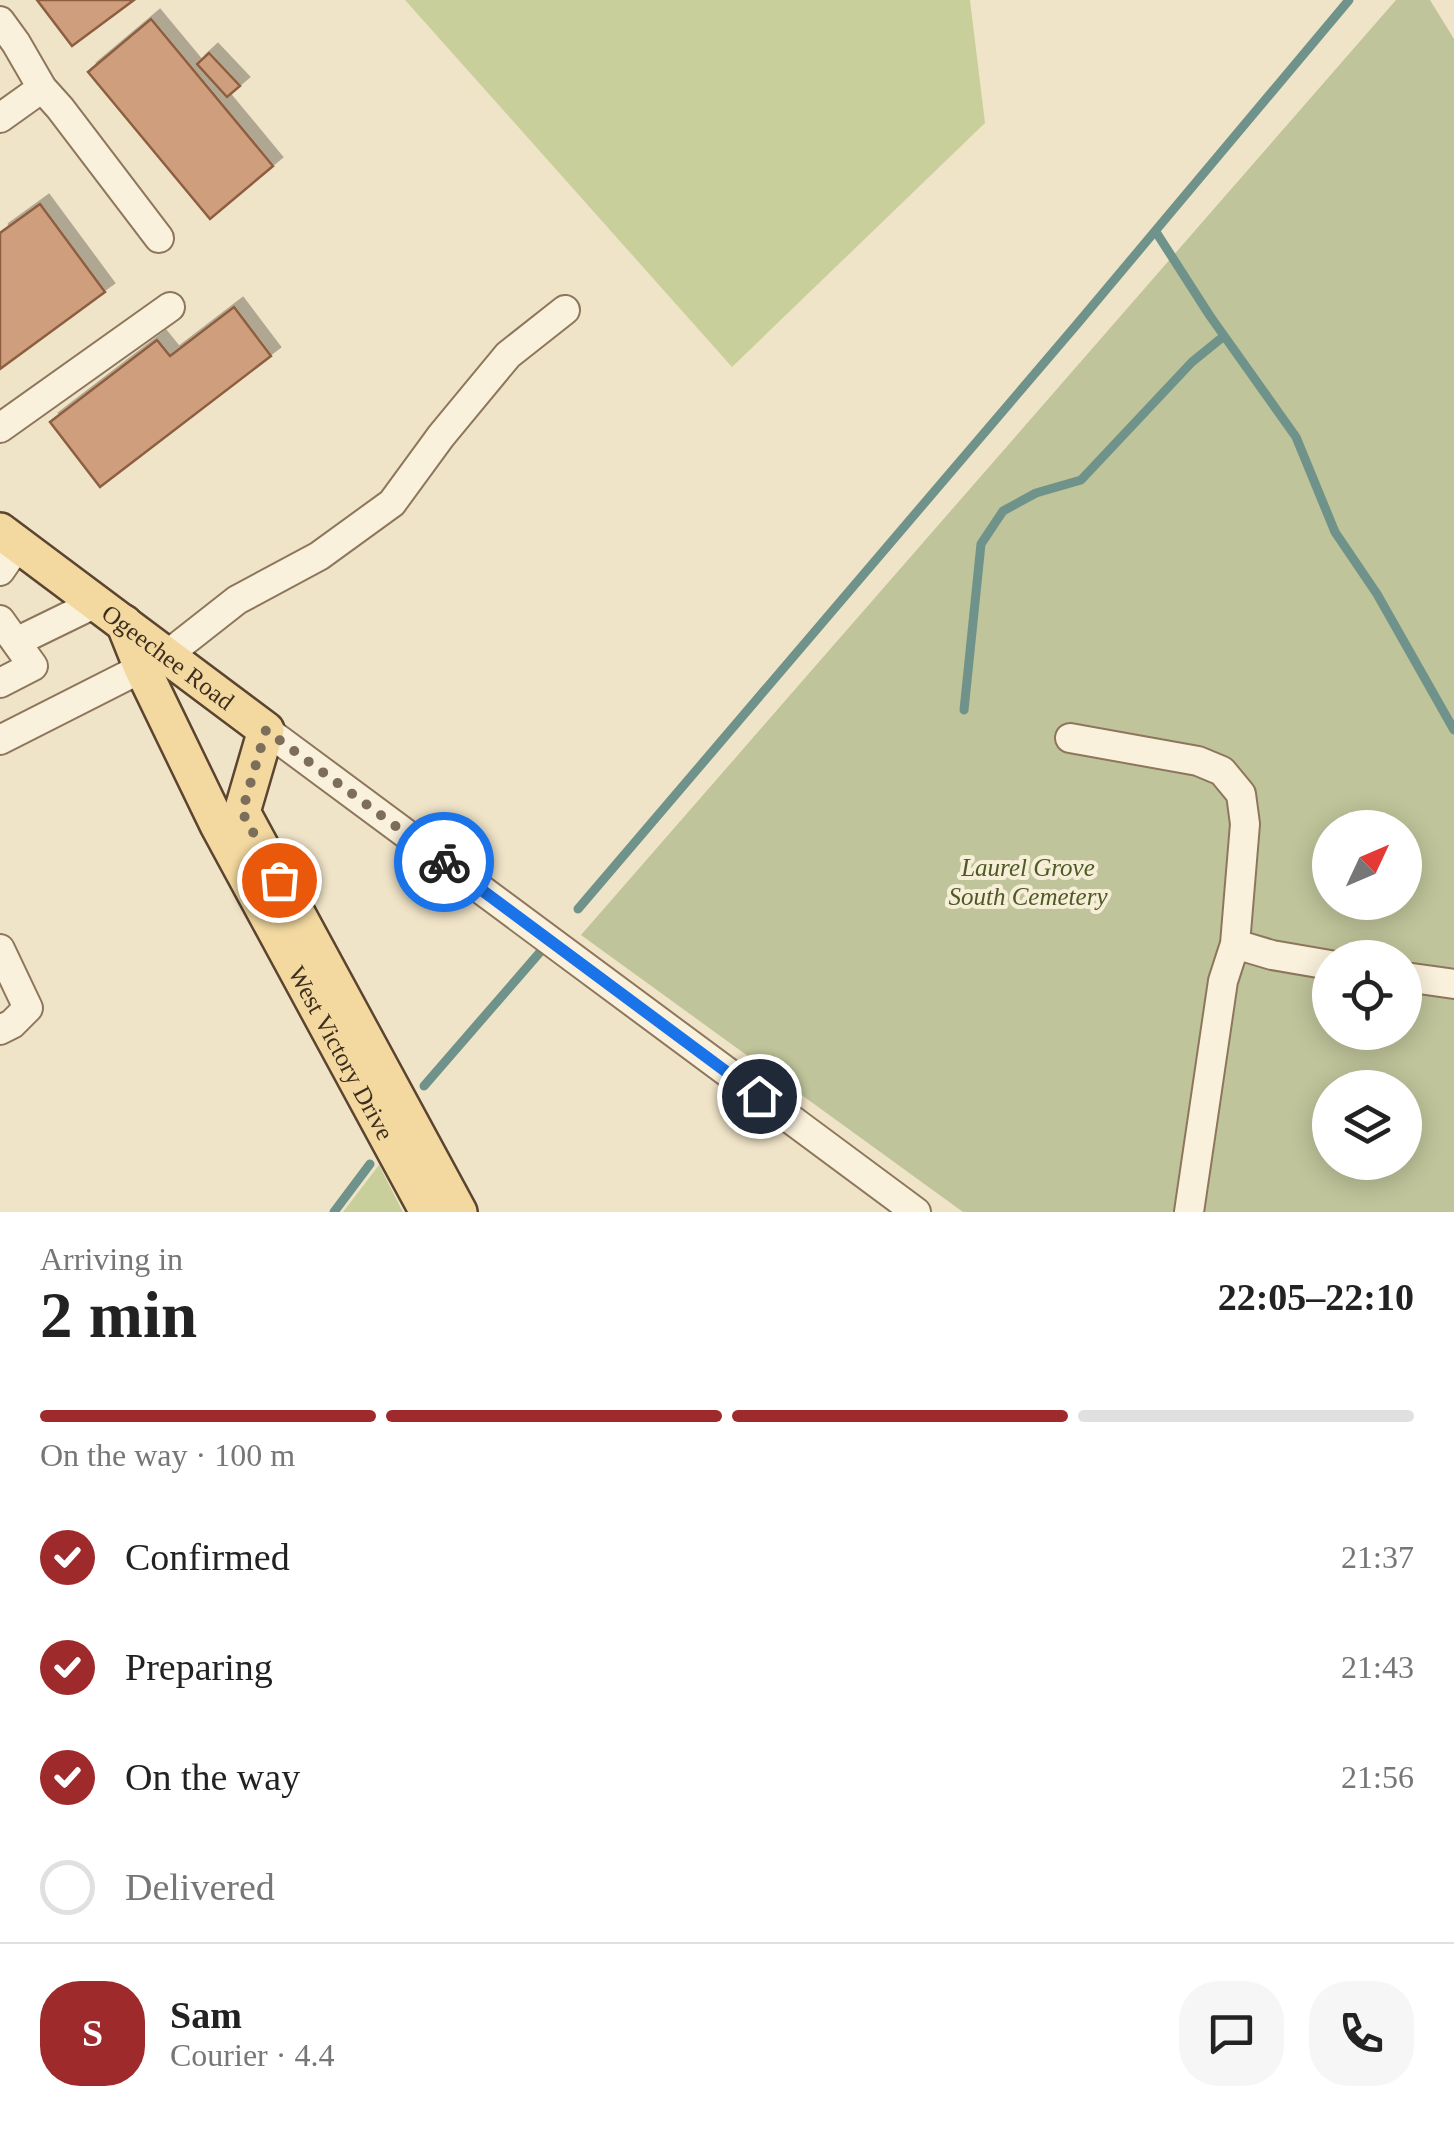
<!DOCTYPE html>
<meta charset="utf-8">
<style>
:root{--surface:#fff;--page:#f6f6f6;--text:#222;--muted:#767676;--line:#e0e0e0;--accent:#9e2a2b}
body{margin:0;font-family:"Times New Roman",serif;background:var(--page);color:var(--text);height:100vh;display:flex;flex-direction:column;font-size:38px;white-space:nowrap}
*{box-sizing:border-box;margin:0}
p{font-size:32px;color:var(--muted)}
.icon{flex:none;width:55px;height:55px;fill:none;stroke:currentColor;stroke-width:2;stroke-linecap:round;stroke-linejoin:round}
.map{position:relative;height:1212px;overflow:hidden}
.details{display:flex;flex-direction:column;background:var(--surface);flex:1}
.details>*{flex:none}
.needle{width:65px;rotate:46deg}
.fabs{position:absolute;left:1312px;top:810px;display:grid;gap:20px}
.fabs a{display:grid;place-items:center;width:110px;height:110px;border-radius:50%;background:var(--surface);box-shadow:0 5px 25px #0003;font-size:50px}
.pin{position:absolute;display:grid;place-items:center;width:85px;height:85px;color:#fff;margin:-42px;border:5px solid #fff;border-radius:50%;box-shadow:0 2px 10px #0007}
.courier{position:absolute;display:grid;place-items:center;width:100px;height:100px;margin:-50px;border:8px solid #1a73e8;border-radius:50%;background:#fff;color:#222;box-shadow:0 2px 12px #0007}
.headline em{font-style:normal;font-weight:800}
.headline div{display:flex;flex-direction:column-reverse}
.headline{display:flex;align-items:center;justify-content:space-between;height:170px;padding:0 40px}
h1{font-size:65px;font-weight:800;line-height:75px}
.bar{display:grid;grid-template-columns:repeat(4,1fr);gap:15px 10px;align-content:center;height:120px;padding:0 40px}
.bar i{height:12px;border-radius:8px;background:var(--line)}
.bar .current{background:var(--accent)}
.bar p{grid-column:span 4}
.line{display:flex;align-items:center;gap:25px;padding:0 40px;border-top:2px solid var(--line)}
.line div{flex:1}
.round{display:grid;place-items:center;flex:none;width:105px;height:105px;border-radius:40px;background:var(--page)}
ol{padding:0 40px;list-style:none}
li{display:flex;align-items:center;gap:30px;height:110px}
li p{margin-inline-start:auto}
li .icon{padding:10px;border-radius:50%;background:var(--accent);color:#fff;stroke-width:4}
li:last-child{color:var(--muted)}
li i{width:55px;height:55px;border:5px solid var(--line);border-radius:50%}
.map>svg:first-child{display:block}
.green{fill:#c9cf9b}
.cemetery{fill:#bfc49a;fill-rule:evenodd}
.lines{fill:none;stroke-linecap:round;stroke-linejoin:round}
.stream{stroke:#6f938a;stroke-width:9}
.building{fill:#cf9f7d;stroke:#8d5f41;stroke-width:2.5;filter:url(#shadow)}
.minor-casing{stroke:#8d765c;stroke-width:32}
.major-casing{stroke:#5b4430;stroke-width:40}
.minor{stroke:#faf1dc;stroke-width:28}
.major{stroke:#f3d9a0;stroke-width:35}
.done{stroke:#7c6e5b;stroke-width:10;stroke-dasharray:0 18}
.route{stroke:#1a73e8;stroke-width:12}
.labels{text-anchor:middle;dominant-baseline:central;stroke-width:8;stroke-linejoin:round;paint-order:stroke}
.street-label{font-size:25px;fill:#3d2e20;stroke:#f7eed8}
.park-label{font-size:25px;font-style:italic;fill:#4d5a26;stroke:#f7eed8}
</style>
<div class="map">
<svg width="1454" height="1212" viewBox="0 0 1454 1212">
<defs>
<filter id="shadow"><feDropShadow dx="9" dy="-9" stdDeviation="0" flood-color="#0004"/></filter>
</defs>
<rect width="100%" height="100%" fill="#f0e4c8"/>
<path class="green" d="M 405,0 L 970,0 L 985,123 L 732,367 Z
M 379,1165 L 403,1212 L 343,1212 Z"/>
<path class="cemetery" d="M 1396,0 L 1430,0 L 1454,39 L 1454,1212 L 963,1212 L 581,935 ZM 1330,828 L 1405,828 L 1405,902 L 1330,902 ZM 1330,958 L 1405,958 L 1405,1032 L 1330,1032 ZM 1330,1088 L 1405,1088 L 1405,1162 L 1330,1162 Z"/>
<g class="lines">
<path class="stream" d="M 1156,232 L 1210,316 L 1296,437 L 1335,532 L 1377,594 L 1454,730
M 964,710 L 981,544 L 1003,511 L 1036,493 L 1081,480 L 1192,362 L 1224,336
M 578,909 L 1078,323 L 1349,0
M 424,1086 L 541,951
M 334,1212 L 370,1164"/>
</g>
<path class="building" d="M 37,0 L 134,0 L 72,46 Z
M 151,19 L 273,166 L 210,219 L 88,72 Z
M 209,53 L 240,86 L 227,97 L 197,64 Z
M 40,204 L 105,292 L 0,369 L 0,233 Z
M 234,307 L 271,356 L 100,487 L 50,422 L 157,340 L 170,356 Z"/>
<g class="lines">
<g class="minor-casing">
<path id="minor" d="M 0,21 L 16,43 L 42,88
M 0,118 L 42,88 L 60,108 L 159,238
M 0,428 L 170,307
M 0,571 L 18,545
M 0,620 L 33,666 L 0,683
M 16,642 L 96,603
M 167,655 L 237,600 L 319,556 L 392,503 L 441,436 L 508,355 L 565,310
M 266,730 L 916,1212
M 1070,738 L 1198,761 L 1222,771 L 1241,794 L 1245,824 L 1235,944 L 1223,981 L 1189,1212
M 0,740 L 142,668
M 1235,944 L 1272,955 L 1330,965
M 0,949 L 28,1008 L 12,1024 L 0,1030
M 1405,977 L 1454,984"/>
</g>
<g class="major-casing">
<g id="major">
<path id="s1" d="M 0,531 L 266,730 L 242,812 L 459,1212"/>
<path id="s2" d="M 124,623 L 142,668 L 218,825 L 428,1212"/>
</g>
</g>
<use href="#minor" class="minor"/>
<use href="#major" class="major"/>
</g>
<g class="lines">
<path class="done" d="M 279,880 L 242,812 L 266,730 L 444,862"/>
<path class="route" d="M 444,862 L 759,1096"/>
</g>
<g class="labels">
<g class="street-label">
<text stroke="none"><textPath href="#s1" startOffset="210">Ogeechee Road</textPath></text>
<text stroke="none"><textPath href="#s2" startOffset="482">West Victory Drive</textPath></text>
</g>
<g class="park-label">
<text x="1028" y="867">Laurel Grove<tspan x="1028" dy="29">South Cemetery</tspan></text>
</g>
</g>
</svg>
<div class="fabs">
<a><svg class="needle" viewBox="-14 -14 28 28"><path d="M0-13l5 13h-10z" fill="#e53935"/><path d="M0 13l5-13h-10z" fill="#767676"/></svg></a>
<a><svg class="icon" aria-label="locate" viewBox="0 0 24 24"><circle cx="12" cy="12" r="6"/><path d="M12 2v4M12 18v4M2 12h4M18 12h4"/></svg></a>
<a><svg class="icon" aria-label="layers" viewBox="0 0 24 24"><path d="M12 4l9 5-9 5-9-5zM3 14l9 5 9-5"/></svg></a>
</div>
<div class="pin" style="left:279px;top:880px;background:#ea580c"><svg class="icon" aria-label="bag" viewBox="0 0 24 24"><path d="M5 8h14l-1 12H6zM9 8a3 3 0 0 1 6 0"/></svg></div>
<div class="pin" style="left:759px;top:1096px;background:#1f2937"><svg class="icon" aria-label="home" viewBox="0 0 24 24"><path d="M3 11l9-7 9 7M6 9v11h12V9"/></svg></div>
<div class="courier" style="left:444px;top:862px"><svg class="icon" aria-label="bike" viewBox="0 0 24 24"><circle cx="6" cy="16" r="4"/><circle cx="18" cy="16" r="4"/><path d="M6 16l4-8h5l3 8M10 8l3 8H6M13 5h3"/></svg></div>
</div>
<section class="details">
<div class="headline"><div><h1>2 min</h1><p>Arriving in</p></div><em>22:05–22:10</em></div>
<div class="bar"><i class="current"></i><i class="current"></i><i class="current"></i><i></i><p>On the way · 100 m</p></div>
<ol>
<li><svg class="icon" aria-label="check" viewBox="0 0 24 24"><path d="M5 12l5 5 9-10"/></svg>Confirmed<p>21:37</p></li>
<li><svg class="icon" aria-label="check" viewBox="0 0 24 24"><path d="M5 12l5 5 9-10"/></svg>Preparing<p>21:43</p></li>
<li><svg class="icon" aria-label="check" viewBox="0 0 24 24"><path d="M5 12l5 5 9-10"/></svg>On the way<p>21:56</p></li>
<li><i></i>Delivered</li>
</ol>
<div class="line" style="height:180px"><b class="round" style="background:var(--accent);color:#fff">S</b><div><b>Sam</b><p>Courier · 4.4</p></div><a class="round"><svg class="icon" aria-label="chat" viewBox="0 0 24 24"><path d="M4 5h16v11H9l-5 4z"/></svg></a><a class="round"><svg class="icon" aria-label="phone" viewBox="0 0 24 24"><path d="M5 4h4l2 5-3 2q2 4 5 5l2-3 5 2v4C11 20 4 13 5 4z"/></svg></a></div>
</section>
